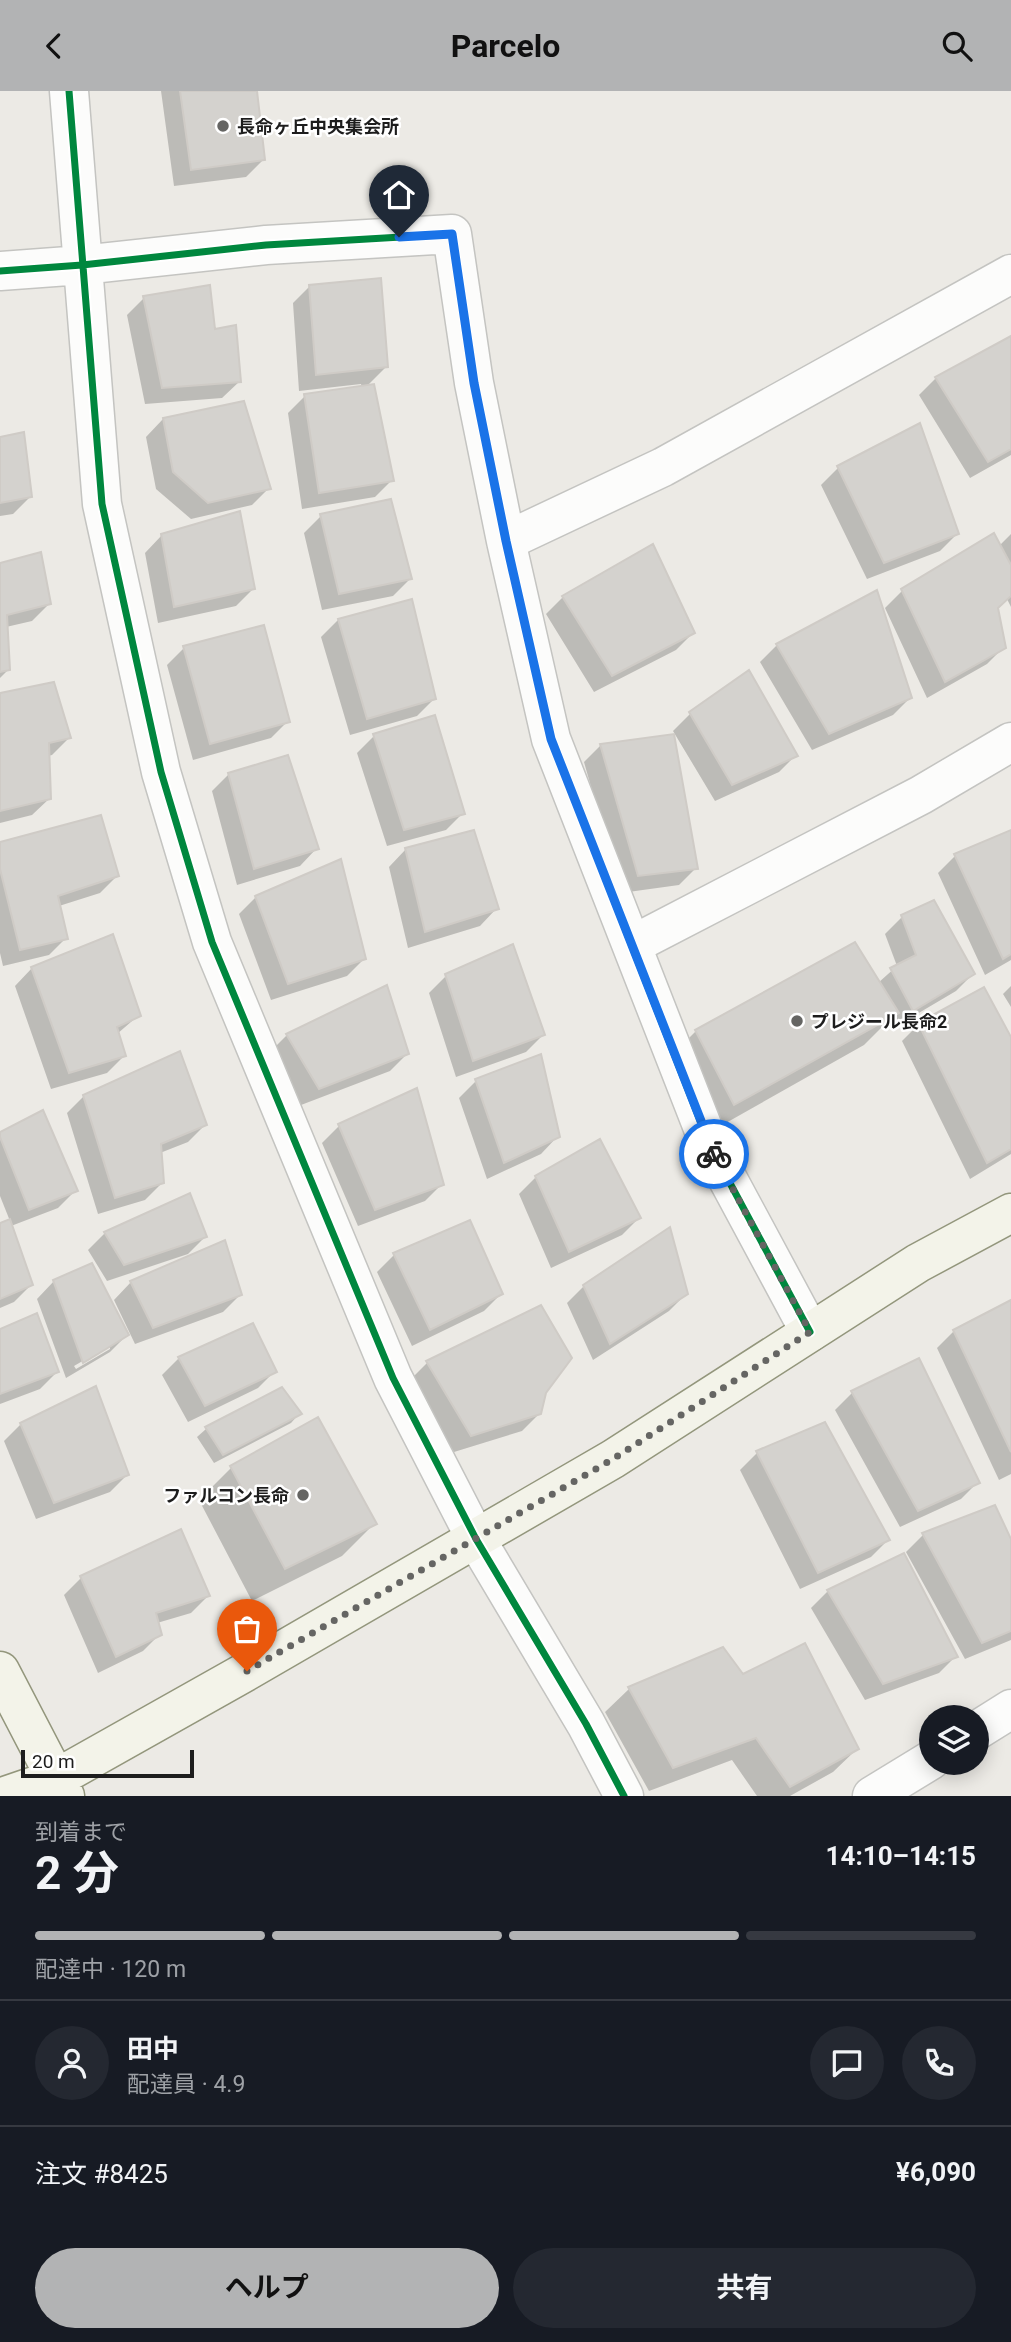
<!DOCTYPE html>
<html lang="ja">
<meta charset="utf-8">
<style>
:root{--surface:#171b24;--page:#242831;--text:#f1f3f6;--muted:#9ea1a6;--line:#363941;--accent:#b2b3b4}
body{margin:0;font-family:Roboto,"Noto Sans JP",sans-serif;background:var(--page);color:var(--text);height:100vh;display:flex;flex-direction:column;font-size:26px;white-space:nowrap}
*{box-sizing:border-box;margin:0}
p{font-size:23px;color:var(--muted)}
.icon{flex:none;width:38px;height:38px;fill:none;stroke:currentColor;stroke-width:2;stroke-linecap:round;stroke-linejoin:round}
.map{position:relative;height:1705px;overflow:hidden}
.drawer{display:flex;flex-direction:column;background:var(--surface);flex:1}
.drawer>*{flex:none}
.tools{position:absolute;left:919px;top:1614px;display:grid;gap:14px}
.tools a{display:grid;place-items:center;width:70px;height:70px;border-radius:50%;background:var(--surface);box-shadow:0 4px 18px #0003;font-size:35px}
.scale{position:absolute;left:21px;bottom:18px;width:173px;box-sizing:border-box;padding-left:7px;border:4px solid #1d1d1d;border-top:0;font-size:19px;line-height:24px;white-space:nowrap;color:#1d1d1d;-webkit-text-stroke:5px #fff;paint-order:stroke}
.pin{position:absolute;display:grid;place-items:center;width:60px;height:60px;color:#fff;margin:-72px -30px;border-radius:50% 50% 50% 0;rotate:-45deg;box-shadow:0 0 7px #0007}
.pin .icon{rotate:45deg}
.courier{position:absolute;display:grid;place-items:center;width:70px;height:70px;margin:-35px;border:5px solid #1a73e8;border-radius:50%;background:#fff;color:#222;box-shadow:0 2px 9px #0007}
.headline em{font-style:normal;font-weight:700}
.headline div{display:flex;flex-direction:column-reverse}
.headline{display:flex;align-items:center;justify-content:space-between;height:119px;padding:0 35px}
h1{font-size:46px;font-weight:700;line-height:52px}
.bar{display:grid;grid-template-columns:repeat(4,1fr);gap:10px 7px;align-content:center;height:84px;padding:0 35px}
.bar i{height:9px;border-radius:5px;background:var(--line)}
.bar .on{background:var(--accent)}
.bar p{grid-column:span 4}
.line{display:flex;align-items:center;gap:18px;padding:0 35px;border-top:2px solid var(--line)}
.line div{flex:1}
.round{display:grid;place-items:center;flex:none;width:74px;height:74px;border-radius:37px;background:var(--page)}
.primary-button{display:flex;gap:14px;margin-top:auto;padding:14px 35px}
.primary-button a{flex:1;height:80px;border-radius:42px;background:var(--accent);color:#111;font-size:28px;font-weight:700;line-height:80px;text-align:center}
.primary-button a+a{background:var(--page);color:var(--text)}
header{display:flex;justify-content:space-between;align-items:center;height:91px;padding:0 35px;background:var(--accent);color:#111;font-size:32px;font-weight:700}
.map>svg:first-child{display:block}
.shadow{fill:#0003;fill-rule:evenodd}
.building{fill:#d4d2ce;stroke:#cfcbc6;stroke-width:2}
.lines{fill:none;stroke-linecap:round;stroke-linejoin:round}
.street-casing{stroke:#c4c4c1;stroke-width:41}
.secondary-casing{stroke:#93967c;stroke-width:41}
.street{stroke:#fcfcfb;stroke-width:38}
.secondary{stroke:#f3f3e9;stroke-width:38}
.cycleway-casing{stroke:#fff;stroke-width:11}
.cycleway{stroke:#00873e;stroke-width:7}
.done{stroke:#656563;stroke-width:7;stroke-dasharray:0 12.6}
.route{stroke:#1a73e8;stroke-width:9}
.poi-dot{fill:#656563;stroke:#fff;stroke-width:2.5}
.labels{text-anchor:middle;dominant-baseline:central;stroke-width:5;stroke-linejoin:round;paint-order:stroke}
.poi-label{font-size:18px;font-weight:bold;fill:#1d1d1d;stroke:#fff;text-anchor:start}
</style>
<header><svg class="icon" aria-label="back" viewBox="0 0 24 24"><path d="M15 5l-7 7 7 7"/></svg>Parcelo<svg class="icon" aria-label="search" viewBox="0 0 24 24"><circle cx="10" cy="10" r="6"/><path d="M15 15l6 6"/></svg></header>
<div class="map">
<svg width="1011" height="1705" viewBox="0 0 1011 1705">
<rect width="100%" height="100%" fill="#eceae5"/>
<path class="shadow" d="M 161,0 L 256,0 L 263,69 L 246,86 L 174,95 Z
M 310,195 L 386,276 L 366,296 L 392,389 L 375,406 L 302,418 L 288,322 L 305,305 L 362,297 L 361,293 L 299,300 L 293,212 Z
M 144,207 L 214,240 L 240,290 L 222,307 L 145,313 L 127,224 Z
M 1011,247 L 1011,364 L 970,387 L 919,304 L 936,287 Z
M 163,328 L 269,397 L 252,414 L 191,428 L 156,398 L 146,346 Z
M 0,348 L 30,406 L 13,423 L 0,425 Z
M 838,377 L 957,443 L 940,460 L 867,488 L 821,394 Z
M 321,425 L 410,488 L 393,505 L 322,519 L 304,442 Z
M 1011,443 L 1011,516 L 1007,508 L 996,518 L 1004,556 L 987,573 L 927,607 L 885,517 L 902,500 L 999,455 Z
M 162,444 L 253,498 L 236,515 L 158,532 L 145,462 Z
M 0,474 L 49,513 L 32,530 L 6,536 L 8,579 L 0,587 Z
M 563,506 L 693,542 L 676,559 L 594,601 L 546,523 Z
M 338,529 L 434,608 L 417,625 L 350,644 L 321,546 Z
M 777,554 L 910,607 L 893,624 L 812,659 L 760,571 Z
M 184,557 L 288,630 L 271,647 L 193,669 L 167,574 Z
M 0,604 L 69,647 L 52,664 L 48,665 L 50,707 L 32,724 L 0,732 Z
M 690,623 L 796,664 L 779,681 L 715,710 L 673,640 Z
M 374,645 L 463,722 L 446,739 L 387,755 L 357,662 Z
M 601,654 L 696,777 L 679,794 L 621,802 L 584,671 Z
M 229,683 L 317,757 L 300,775 L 237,794 L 212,700 Z
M 1011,741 L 1011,869 L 985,884 L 938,782 L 955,765 Z
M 0,753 L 117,785 L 100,802 L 59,815 L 66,847 L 49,864 L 3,875 L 0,862 Z
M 406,758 L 497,817 L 480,835 L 408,857 L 389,776 Z
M 256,806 L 364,868 L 347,885 L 271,909 L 239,823 Z
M 902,826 L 973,883 L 956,900 L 895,936 L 891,927 L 864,954 L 701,1046 L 663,973 L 696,940 L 878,892 L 897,875 L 885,843 Z
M 32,877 L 139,924 L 117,943 L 124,965 L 107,982 L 51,998 L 15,895 Z
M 446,885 L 543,944 L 526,961 L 456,986 L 429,902 Z
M 1011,895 L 1011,916 L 1003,903 Z
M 919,933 L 1011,950 L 1011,1063 L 970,1088 L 902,950 Z
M 287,944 L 407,963 L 390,980 L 301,1014 L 270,961 Z
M 476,990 L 558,1045 L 541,1063 L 487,1088 L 459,1007 Z
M 416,1000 L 442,1093 L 425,1110 L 358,1135 L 322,1052 L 339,1035 Z
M 84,1005 L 205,1034 L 188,1051 L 160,1062 L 162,1092 L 145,1109 L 98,1123 L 67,1022 Z
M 0,1043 L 75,1100 L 58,1117 L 11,1135 L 31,1194 L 14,1211 L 0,1217 L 0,1134 L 10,1130 L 0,1105 Z
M 536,1086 L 639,1127 L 622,1144 L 551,1177 L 519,1103 Z
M 105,1142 L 205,1146 L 188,1163 L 107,1190 L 88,1159 Z
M 224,1151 L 240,1204 L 223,1221 L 135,1253 L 114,1209 L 131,1191 Z
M 394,1164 L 501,1203 L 484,1220 L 412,1255 L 377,1181 Z
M 54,1190 L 127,1244 L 110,1261 L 66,1287 L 37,1208 ZM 110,1254 L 110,1258 L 76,1278 L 74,1275 Z
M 584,1195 L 686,1203 L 669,1220 L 593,1269 L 567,1212 Z
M 1011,1211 L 1011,1383 L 999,1389 L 937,1257 L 954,1240 Z
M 540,1216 L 545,1301 L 540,1322 L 522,1340 L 454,1361 L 410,1289 L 427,1272 Z
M 252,1234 L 275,1280 L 258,1297 L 188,1331 L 162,1284 L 179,1267 Z
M 0,1240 L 57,1281 L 40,1298 L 0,1313 Z
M 282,1298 L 299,1323 L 291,1332 L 214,1372 L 197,1346 L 206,1338 Z
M 852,1302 L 978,1391 L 961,1408 L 900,1436 L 835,1319 Z
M 21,1333 L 127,1384 L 110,1401 L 36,1428 L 4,1350 Z
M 757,1362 L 888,1449 L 871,1466 L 800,1498 L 740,1379 Z
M 231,1377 L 374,1433 L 342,1465 L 252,1510 L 199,1409 Z
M 923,1444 L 1011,1452 L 1011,1549 L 965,1568 L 906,1461 Z
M 904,1465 L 956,1565 L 939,1582 L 865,1609 L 811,1517 L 828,1500 Z
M 81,1487 L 208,1505 L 191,1522 L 157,1532 L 160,1543 L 143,1560 L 98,1582 L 64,1504 Z
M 723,1558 L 742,1585 L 857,1658 L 833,1681 L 790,1705 L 757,1705 L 732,1669 L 649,1700 L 605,1621 L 629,1598 Z"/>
<path class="building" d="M 180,0 L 257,0 L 265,69 L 191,79 Z
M 381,187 L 388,276 L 316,284 L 309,194 Z
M 210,194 L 215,238 L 236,234 L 241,291 L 162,297 L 143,205 Z
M 1011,245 L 1011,358 L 988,371 L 935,286 Z
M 374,293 L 394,390 L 319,402 L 304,303 Z
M 244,310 L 271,398 L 208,412 L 173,381 L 163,327 Z
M 920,332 L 959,443 L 884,472 L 837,375 Z
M 24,341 L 32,406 L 0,412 L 0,346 Z
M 391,408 L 412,488 L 339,503 L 320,423 Z
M 240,420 L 255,498 L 174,516 L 161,443 Z
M 994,442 L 1011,474 L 1011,505 L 998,517 L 1006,557 L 945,591 L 901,498 Z
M 653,453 L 695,542 L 612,585 L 562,505 Z
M 41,461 L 51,513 L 7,524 L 10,579 L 0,581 L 0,472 Z
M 877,499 L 912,607 L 829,643 L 776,553 Z
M 412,508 L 436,608 L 367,628 L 338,528 Z
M 264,534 L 290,631 L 210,653 L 183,555 Z
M 749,579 L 798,665 L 732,694 L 689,621 Z
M 54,591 L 71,647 L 49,652 L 51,708 L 0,720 L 0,602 Z
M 435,624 L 465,723 L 404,739 L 373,643 Z
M 674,643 L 698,778 L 638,785 L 600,653 Z
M 288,664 L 319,758 L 254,778 L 228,682 Z
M 101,724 L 119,785 L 58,805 L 68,848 L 20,859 L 0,778 L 0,751 Z
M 474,739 L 499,818 L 425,841 L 405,757 Z
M 1011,739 L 1011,863 L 1003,868 L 954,763 Z
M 341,768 L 366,868 L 288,893 L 255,805 Z
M 934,809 L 975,883 L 913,920 L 890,877 L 916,864 L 901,824 Z
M 113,843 L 141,925 L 117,936 L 126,965 L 69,982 L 31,876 Z
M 855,851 L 899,922 L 734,1014 L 695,939 Z
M 513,853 L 545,944 L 473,970 L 445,883 Z
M 387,894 L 409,963 L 319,998 L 286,943 Z
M 984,896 L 1011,946 L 1011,1058 L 987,1072 L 918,932 Z
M 180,960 L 207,1034 L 161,1053 L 164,1092 L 115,1107 L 83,1004 Z
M 541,963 L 560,1046 L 504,1072 L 475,988 Z
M 417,997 L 444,1094 L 375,1119 L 338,1033 Z
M 43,1019 L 78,1100 L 29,1119 L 0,1046 L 0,1041 Z
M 600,1048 L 641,1127 L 569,1161 L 535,1085 Z
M 190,1102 L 207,1146 L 124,1174 L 104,1141 Z
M 10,1128 L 33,1194 L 0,1208 L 0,1132 Z
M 470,1129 L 503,1203 L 430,1239 L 393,1162 Z
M 670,1136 L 688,1203 L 610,1253 L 583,1194 Z
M 225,1149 L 242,1204 L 153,1237 L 130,1190 Z
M 92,1172 L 129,1244 L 83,1272 L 53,1189 Z
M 1011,1209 L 1011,1361 L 953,1239 Z
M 541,1214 L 572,1267 L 546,1302 L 541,1323 L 471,1345 L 426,1270 Z
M 37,1222 L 59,1281 L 0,1303 L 0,1238 Z
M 253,1232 L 277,1281 L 205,1315 L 178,1266 Z
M 919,1267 L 980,1392 L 918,1420 L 851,1300 Z
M 96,1295 L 129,1384 L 54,1412 L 20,1332 Z
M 282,1296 L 302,1323 L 223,1364 L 205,1336 Z
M 318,1326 L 377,1433 L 285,1478 L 230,1375 Z
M 825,1331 L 890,1449 L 818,1482 L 756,1360 Z
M 995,1414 L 1011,1448 L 1011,1540 L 982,1552 L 922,1442 Z
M 181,1438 L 210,1505 L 156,1522 L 162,1544 L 116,1566 L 80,1485 Z
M 904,1462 L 958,1566 L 883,1593 L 827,1499 Z
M 805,1552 L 859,1658 L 790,1696 L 756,1647 L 673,1677 L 628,1596 L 723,1556 L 743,1583 Z"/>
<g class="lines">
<g class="street-casing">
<path id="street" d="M 69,0 L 102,413 L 161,681 L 212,851 L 393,1287 L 476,1448 L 586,1633 L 624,1705
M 0,180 L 82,174 L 266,154 L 452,143 L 474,292 L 506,450 L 551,648 L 710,1055 L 810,1241
M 506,450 L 663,376 L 1011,183
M 632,854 L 921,704 L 1011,651
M 976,1640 L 1011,1618
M 872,1705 L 931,1669"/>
</g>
<g class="secondary-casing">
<path id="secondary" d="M 0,1580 L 65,1705
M 5,1705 L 55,1688 L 247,1580 L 613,1368 L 918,1172 L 1011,1122"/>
</g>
<use href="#street" class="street"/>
<use href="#secondary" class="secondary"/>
<g class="cycleway-casing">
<path id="cycleway" d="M 69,0 L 102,413 L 161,681 L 212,851 L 393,1287 L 476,1448 L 586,1633 L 624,1705
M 0,180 L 82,174 L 266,154 L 452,143 L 474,292 L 506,450 L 551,648 L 710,1055 L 810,1241"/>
</g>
<use href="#cycleway" class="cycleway"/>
</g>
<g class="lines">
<path class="done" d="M 247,1580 L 613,1368 L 810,1241 L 714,1063"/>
<path class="route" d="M 399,146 L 452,143 L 474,292 L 506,450 L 551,648 L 714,1063"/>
</g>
<g class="poi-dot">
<circle cx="223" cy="35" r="7"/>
<circle cx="797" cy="930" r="7"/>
<circle cx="303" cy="1404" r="7"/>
</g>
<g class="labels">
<g class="poi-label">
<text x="237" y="35">長命ヶ丘中央集会所</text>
<text x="811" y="930">プレジール長命2</text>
<text x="289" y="1404" text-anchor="end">ファルコン長命</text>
</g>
</g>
</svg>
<div class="tools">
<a><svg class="icon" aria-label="layers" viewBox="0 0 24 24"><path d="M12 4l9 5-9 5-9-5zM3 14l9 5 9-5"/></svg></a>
</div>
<div class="scale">20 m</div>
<div class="pin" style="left:247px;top:1580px;background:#ea580c"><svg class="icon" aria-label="bag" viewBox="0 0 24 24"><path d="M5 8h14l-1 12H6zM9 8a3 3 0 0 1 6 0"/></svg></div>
<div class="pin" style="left:399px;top:146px;background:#1f2937"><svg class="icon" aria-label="home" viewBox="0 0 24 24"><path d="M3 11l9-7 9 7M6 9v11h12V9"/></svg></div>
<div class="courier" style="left:714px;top:1063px"><svg class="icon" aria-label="bike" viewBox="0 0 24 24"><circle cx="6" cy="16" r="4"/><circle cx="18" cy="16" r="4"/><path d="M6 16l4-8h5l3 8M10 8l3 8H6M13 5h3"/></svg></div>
</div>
<section class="drawer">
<div class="headline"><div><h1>2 分</h1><p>到着まで</p></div><em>14:10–14:15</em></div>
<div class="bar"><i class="on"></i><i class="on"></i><i class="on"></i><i></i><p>配達中 · 120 m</p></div>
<div class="line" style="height:126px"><a class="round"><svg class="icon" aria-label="person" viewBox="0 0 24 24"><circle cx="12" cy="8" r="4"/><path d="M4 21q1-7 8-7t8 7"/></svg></a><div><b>田中</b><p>配達員 · 4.9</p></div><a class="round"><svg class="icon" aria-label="chat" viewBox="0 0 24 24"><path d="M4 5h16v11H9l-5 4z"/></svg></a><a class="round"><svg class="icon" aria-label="phone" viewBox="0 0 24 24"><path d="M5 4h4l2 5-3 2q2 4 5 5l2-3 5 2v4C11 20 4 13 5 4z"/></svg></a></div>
<div class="line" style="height:91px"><div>注文 #8425</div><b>¥6,090</b></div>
<div class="primary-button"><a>ヘルプ</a><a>共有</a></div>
</section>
